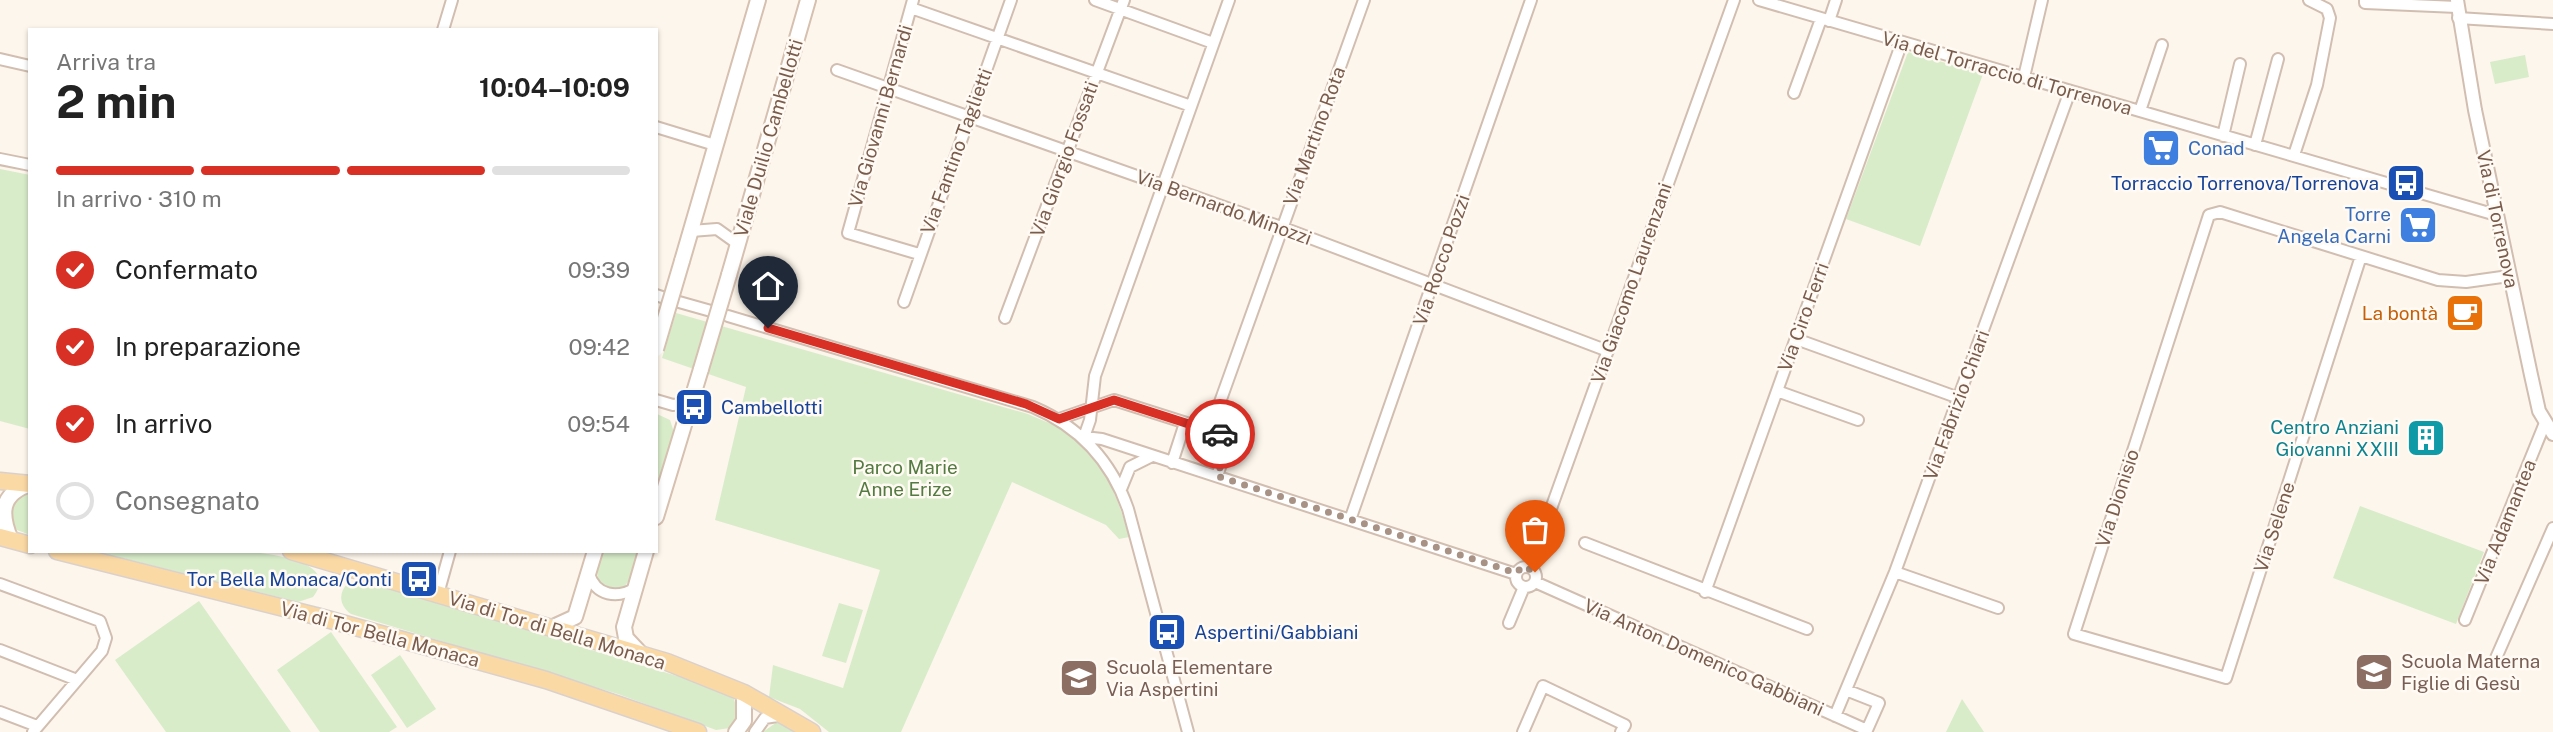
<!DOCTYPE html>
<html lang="it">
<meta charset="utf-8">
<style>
:root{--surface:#fff;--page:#f6f6f6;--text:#222;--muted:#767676;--line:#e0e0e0;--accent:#d93025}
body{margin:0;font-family:"Public Sans",sans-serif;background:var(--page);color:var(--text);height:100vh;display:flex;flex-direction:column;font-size:26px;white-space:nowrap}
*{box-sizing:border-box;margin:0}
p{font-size:23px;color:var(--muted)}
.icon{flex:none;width:38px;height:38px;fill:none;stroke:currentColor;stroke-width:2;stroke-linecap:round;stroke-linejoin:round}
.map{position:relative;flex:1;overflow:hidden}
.details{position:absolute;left:28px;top:28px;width:630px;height:525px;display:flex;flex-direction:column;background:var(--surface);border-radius:0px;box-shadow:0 2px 5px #0004}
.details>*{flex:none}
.pin{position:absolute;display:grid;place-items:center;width:60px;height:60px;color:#fff;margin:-72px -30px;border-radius:50% 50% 50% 0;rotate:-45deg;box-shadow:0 0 7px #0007}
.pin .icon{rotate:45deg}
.courier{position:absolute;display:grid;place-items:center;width:70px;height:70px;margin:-35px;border:5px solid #d93025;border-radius:50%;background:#fff;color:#222;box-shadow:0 2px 9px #0007}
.summary em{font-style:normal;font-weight:700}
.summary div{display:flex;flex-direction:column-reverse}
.summary{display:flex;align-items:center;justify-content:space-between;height:119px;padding:0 28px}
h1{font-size:46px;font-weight:700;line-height:52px}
.bar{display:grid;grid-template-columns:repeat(4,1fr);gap:10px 7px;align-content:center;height:84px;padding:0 28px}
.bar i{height:9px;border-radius:5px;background:var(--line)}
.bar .active{background:var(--accent)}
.bar p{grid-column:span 4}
ol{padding:0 28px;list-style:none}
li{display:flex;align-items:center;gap:21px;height:77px}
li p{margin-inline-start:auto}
li .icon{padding:7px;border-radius:50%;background:var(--accent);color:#fff;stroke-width:4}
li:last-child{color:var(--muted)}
li i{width:38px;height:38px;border:4px solid var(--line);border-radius:50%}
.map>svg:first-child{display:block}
.green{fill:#d8ecc9}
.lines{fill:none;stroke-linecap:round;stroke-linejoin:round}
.minor-casing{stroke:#d1beb0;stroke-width:14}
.tertiary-casing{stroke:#d1beb0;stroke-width:16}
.secondary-casing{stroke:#d6c0b0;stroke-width:18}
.primary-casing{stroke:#dad1cd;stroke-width:19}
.minor{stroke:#fff;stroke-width:10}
.tertiary{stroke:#fff;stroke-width:12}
.secondary{stroke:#fff;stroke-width:14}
.primary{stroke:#fbd9a5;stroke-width:16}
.secondary-bridge-casing{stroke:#d6c0b0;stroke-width:18;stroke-linecap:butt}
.secondary-bridge{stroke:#fff;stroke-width:14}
.done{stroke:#a89285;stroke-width:7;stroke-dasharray:0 12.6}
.route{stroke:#d93025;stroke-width:9}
.labels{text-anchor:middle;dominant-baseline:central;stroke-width:5;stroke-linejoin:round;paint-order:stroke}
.street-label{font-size:19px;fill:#7a5c4d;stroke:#fffaf3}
.shop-label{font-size:19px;fill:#366cbe;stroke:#fffaf3;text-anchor:start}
.transit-label{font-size:19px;fill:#164399;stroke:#fffaf3;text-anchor:end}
.food-label{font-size:19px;fill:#c56008;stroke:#fffaf3;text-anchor:end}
.culture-label{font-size:19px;fill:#0d838f;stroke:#fffaf3;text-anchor:end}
.park-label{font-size:19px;fill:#537a41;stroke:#fffaf3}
.education-label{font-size:19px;fill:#785e54;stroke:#fffaf3;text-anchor:start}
</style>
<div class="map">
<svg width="2553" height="732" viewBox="0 0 2553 732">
<rect width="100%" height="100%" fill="#fdf6ec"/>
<path class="green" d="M 1908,52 L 1983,74 L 1920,246 L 1846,219 Z
M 2525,55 L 2529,77 L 2495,84 L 2490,62 Z
M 0,169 L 30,175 L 30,429 L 0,421 Z
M 676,313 L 1028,414 C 1045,422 1070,429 1082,443 C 1107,468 1120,504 1129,537 L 1119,539 L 1106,525 L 1012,482 L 901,732 L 829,732 L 800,709 L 769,697 L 773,665 L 843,688 L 880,570 L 715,520 L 746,387 L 662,358 Z
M 657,414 L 670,420 L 674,432 L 656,494 Z
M 30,493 L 30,535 L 17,530 L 10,518 C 12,504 15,495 30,493 Z
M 2360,506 L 2484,552 L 2456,624 L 2333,578 Z
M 94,551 C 119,551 362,534 313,597 L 298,602 Z
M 602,551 L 639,551 L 631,578 L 624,587 L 609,589 C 592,580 597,567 602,551 Z
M 362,580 L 700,683 L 734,699 L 739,717 L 730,728 L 716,730 L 618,694 L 351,614 C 339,605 338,593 348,583 Z
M 199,601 L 291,732 L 166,732 L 115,660 Z
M 839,603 L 863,610 L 846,663 L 822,656 Z
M 331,632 L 397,727 L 389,732 L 320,732 L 277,670 Z
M 400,655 L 436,709 L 407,728 L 371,675 Z
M 1962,699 L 1984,732 L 1946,732 Z
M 777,722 L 798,732 L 763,732 Z"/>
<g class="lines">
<g class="minor-casing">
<path id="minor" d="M 913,0 L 848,233 L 919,254
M 1095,0 L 1213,43
M 1229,0 L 1095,376 L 1090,420 L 1084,437 L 1102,439 L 1516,574
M 1759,0 L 2496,215
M 2365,0 L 2365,3 L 2457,7
M 911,8 L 1191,106
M 2458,18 L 2553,24
M 1829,21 L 1836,0
M 443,30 L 452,0
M 0,59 L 30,66
M 837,70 L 1281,227 L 1608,351
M 2024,77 L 2042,0
M 1794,93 L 1821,19
M 2140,111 L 2162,45
M 656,127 L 715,145
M 2223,136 L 2240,64
M 2255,145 L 2278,59
M 2294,155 L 2317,85 L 2330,18 L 2327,9 L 2309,0
M 0,159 L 30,165
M 691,231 L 717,229 L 738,244
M 2361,256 L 2226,678 L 2074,634 L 2209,215 L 2220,212 L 2438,280 L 2466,282 L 2509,276
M 656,295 L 662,297
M 679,302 L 711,311
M 904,302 L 1011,0
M 728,316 L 1033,407 C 1080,427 1111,460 1128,509 L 1188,732
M 1005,318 L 1124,0
M 1796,339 L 1959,398
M 1777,391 L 1858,420
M 656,400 L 673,405 L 690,403
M 1059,419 L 1114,400 L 1221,434 L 1228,444 L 1217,476
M 1210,430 L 1364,0
M 1172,463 L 1185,423
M 1121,489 L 1130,467 L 1152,456
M 1350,520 L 1531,0
M 1585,543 L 1807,629
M1516 577a10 10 0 1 1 20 0a10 10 0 1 1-20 0Z
M 1530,567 L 1734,0
M 1895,572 L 1998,608
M 589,574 C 596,596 617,599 636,588
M 1535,582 L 1867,730 L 1879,703 L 1846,690
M 0,584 L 100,621 L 106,638 L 102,651 L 33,732
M 1705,592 L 1902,42
M 438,594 L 450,551
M 2465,620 L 2545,423
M 1509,623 L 1524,587
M 0,650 L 77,680
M 2496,658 L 2553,528
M 0,712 L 37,726
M 1835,716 L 1895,572 L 2070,91
M 755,732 L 765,718 L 783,715
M 1523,732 L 1543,686 L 1625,725 L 1621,732"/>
</g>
<g class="tertiary-casing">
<path id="tertiary" d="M 2457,0 L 2475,110 L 2531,375 L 2539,411 L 2553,434"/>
</g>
<g class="secondary-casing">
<path id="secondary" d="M 682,261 L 758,0
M 729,275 L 808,0
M 656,517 L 701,369
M 11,540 C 0,514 0,494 30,484
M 551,628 L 575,617 L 595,551
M 641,654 L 626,638 L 624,627 L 646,551
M 736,732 L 744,721 L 744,693"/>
</g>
<g class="primary-casing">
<path id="primary" d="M 0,481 L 30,484
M 0,537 L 30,545
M 57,551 L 316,616 L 546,680 L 698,732
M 291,551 L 667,662 L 744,693 L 812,732"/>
</g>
<use href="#minor" class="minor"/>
<use href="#tertiary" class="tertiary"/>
<use href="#secondary" class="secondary"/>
<use href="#primary" class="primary"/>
<g class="secondary-bridge-casing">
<path id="secondary-bridge" d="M 656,349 L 682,261
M 701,369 L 729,275"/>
</g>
<use href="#secondary-bridge" class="secondary-bridge"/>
</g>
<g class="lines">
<path class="done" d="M 1220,434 L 1228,444 L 1217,476 L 1516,573 L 1523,566 L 1535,572"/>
<path class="route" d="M 768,328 L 1026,404 L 1059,419 L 1114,400 L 1220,434"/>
</g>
<defs>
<g id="supermarket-square" transform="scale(2.0125)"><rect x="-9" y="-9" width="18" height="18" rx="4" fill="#3f7fe0" stroke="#fffaf3"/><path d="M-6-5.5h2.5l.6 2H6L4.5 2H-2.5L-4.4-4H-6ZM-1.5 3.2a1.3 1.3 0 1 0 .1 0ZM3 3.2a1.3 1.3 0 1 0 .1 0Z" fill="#fff"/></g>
<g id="bus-square" transform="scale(2.0125)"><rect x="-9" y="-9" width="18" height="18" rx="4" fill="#1a4fb4" stroke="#fffaf3"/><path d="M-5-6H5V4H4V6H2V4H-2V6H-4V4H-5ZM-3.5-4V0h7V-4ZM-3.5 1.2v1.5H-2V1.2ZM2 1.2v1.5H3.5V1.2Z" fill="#fff"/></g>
<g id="cafe-square" transform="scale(2.0125)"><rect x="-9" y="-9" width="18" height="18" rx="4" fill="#e8710a" stroke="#fffaf3"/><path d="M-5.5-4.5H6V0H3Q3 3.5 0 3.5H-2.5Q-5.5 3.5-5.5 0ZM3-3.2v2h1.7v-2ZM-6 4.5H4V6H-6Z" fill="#fff"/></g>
<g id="building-square" transform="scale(2.0125)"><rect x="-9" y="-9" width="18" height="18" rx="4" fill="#0f9aa8" stroke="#fffaf3"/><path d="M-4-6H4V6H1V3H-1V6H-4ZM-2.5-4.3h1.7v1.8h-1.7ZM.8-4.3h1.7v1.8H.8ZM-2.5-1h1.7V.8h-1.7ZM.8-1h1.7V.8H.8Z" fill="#fff"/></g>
<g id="school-square" transform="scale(2.0125)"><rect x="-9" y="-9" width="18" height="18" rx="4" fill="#8d6e63" stroke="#fffaf3"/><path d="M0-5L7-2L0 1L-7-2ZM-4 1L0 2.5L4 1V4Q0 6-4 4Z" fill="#fff"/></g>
</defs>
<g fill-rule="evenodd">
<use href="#supermarket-square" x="2161" y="148"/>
<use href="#bus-square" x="2406" y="183"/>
<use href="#supermarket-square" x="2418" y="225"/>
<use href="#cafe-square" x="2465" y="313"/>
<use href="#bus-square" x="694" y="407"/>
<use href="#building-square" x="2426" y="438"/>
<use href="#bus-square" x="419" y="579"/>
<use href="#bus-square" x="1167" y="632"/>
<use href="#school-square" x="2374" y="672"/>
<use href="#school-square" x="1079" y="678"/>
</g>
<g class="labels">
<g class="street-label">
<text transform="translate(2007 73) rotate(16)">Via del Torraccio di Torrenova</text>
<text transform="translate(880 116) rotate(-74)">Via Giovanni Bernardi</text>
<text transform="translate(1314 136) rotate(-70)">Via Martino Rota</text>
<text transform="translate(768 138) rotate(-74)">Viale Duilio Cambellotti</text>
<text transform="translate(956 151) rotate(-70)">Via Fantino Taglietti</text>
<text transform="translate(1064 159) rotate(-70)">Via Giorgio Fossati</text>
<text transform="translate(1224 207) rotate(20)">Via Bernardo Minozzi</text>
<text transform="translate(2498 219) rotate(78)">Via di Torrenova</text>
<text transform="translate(1441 260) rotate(-71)">Via Rocco Pozzi</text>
<text transform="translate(1631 283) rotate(-71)">Via Giacomo Laurenzani</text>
<text transform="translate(1803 317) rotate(-70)">Via Ciro Ferri</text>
<text transform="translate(1956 405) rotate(-70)">Via Fabrizio Chiari</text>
<text transform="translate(2117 498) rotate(-72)">Via Dionisio</text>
<text transform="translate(2505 522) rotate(-68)">Via Adamantea</text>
<text transform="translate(2274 527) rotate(-72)">Via Selene</text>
<text transform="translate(557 630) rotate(17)">Via di Tor di Bella Monaca</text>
<text transform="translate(380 634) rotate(15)">Via di Tor Bella Monaca</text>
<text transform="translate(1704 657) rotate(24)">Via Anton Domenico Gabbiani</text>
</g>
<g class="shop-label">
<text x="2188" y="148">Conad</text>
<text x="2391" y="214" text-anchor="end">Torre<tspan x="2391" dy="22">Angela Carni</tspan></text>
</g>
<g class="transit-label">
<text x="2379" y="183">Torraccio Torrenova/Torrenova</text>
<text x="721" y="407" text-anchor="start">Cambellotti</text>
<text x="392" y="579">Tor Bella Monaca/Conti</text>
<text x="1194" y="632" text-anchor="start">Aspertini/Gabbiani</text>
</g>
<g class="food-label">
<text x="2438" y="313">La bontà</text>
</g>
<g class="culture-label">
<text x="2399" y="427">Centro Anziani<tspan x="2399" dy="22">Giovanni XXIII</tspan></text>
</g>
<g class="park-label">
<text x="905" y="467">Parco Marie<tspan x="905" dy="22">Anne Erize</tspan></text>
</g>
<g class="education-label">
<text x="2401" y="661">Scuola Materna<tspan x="2401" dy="22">Figlie di Gesù</tspan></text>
<text x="1106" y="667">Scuola Elementare<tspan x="1106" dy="22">Via Aspertini</tspan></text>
</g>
</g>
</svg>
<div class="pin" style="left:1535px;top:572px;background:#ea580c"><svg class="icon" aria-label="bag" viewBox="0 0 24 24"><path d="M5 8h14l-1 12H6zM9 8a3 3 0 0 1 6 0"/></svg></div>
<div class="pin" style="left:768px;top:328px;background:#1f2937"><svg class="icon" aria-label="home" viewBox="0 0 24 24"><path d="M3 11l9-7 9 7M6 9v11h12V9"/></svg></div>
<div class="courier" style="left:1220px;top:434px"><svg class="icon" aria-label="car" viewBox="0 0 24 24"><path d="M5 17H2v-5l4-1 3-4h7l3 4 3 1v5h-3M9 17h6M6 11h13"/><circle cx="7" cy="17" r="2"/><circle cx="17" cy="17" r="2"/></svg></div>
<section class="details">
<div class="summary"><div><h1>2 min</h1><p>Arriva tra</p></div><em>10:04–10:09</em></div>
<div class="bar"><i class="active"></i><i class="active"></i><i class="active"></i><i></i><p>In arrivo · 310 m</p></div>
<ol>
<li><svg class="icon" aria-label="check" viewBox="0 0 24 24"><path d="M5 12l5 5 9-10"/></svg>Confermato<p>09:39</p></li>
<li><svg class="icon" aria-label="check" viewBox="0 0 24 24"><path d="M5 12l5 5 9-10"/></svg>In preparazione<p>09:42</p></li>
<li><svg class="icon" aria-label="check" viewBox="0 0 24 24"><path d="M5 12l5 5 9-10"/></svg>In arrivo<p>09:54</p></li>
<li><i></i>Consegnato</li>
</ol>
</section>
</div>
